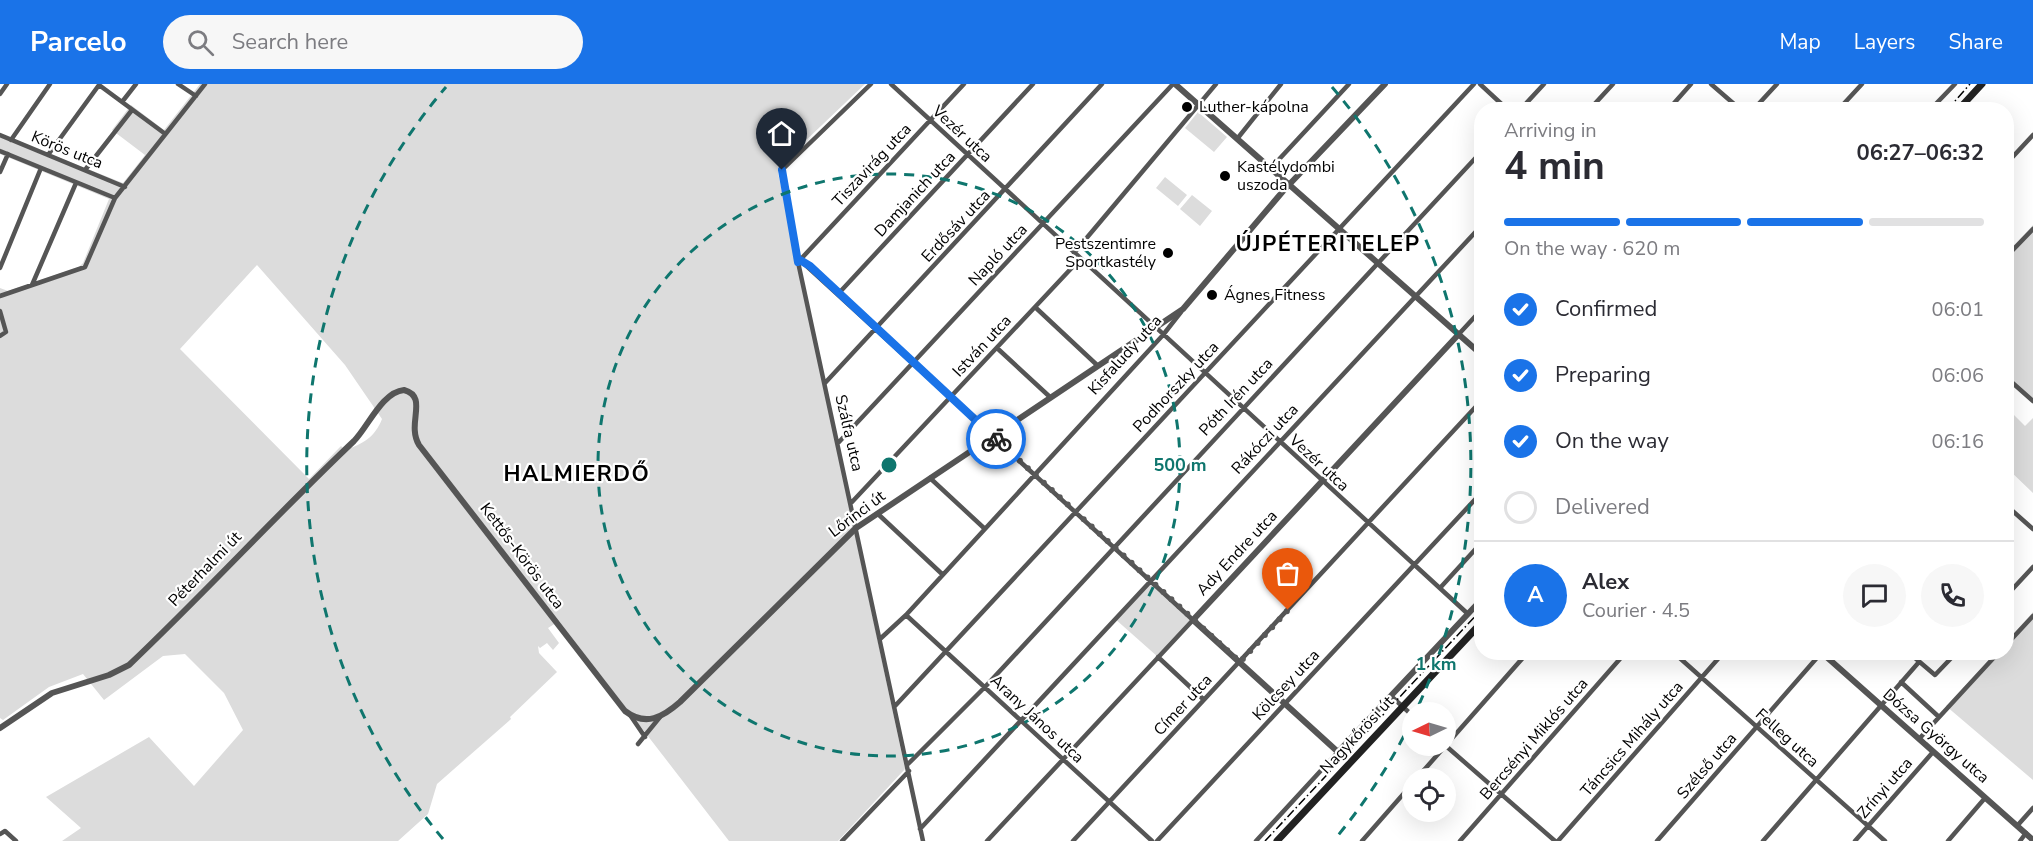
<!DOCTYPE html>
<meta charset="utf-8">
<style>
:root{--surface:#fff;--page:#f7f7f7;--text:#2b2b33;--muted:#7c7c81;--line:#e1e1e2;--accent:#1a73e8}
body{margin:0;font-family:"Nunito Sans",sans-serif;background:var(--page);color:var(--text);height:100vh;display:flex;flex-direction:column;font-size:22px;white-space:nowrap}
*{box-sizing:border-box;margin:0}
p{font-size:20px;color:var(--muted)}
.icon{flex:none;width:33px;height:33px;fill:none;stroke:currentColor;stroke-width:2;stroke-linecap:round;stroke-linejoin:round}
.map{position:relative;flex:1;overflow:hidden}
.panel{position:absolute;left:1474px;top:18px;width:540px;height:558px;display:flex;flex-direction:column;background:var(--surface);border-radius:24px;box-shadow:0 6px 24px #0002}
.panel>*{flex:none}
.needle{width:39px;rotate:265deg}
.buttons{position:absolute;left:1402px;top:618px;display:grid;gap:12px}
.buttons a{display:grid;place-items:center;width:54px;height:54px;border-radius:50%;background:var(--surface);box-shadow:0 6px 24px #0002;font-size:30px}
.pin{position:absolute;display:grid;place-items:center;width:51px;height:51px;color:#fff;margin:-62px -26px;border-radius:50% 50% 50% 0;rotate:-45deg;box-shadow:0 0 6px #0007}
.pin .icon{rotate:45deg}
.courier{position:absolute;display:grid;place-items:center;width:60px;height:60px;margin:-30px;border:4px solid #1a73e8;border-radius:50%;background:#fff;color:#222;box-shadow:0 2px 8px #0007}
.head em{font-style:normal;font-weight:700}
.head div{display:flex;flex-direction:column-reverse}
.head{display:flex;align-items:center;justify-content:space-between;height:102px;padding:0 30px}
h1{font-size:39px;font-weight:700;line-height:45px}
.bar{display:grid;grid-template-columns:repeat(4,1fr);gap:9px 6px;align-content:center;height:72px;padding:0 30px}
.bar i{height:8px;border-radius:4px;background:var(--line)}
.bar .on{background:var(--accent)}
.bar p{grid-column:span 4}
.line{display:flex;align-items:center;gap:15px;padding:0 30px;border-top:2px solid var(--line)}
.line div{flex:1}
.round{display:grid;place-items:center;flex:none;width:63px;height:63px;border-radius:32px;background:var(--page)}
ol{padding:0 30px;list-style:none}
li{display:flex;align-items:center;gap:18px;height:66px}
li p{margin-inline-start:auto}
li .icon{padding:6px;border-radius:50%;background:var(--accent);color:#fff;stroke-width:4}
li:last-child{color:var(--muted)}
li i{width:33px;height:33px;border:3px solid var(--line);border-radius:50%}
header{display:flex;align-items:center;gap:36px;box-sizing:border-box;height:84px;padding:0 30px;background:var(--accent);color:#fff}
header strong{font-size:28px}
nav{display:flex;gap:33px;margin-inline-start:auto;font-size:21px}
.search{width:420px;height:54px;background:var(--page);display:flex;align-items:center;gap:15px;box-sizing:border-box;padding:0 21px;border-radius:33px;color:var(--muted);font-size:22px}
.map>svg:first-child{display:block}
.green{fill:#dcdcdc;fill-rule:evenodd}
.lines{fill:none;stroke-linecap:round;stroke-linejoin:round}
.minor{stroke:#555;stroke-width:4.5}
.tertiary{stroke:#555;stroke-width:6}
.secondary{stroke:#222;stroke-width:7}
.rail{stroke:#000;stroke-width:1.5;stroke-dasharray:9 3 1.5 3;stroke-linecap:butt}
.done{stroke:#595959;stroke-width:6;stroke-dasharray:0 10.8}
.route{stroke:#1a73e8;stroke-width:8}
.ring{fill:none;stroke:#0f766e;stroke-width:3;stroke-dasharray:10 8}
.poi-dot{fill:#000;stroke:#fff;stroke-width:2}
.labels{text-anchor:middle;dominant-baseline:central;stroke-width:4.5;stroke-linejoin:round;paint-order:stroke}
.poi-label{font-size:16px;fill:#000;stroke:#fff;text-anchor:start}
.street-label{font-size:16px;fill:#000;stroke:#fff}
.district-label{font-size:22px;font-weight:bold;letter-spacing:1.5px;fill:#000;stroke:#fff}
.centre{fill:#0f766e;stroke:#fff;stroke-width:3}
.ring-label{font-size:18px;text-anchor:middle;font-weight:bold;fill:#0f766e;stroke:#fff;stroke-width:4.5;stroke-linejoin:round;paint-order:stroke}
</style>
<header>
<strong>Parcelo</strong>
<div class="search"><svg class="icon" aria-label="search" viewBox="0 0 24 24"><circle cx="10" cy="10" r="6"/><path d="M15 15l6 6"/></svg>Search here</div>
<nav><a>Map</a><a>Layers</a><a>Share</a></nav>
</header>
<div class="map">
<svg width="2033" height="757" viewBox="0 0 2033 757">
<rect width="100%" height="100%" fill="#fff"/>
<path class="green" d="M 200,0 L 865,0 L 779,82 L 778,89 L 905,685 L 838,757 L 729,757 L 559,537 L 548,544 L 559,559 L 553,566 L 547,559 L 540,564 L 538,562 L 539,569 L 557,588 L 510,633 L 511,635 L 437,700 L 428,730 L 398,757 L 62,757 L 81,744 L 46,713 L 149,653 L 194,702 L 243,646 L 224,609 L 185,570 L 163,572 L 104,616 L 83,590 L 49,603 L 3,636 L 0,634 L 0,204 L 8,207 L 79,183 L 83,179 L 109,115 L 0,70 L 0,50 L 123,99 L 145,71 L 112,46 L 131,21 L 164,46 ZM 257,181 L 345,281 L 382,335 C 375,353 363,360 345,366 L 341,362 L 309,395 L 180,265 Z
M 1198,28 L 1227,53 L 1214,68 L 1185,44 Z
M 1165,93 L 1187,111 L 1178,122 L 1156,104 Z
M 1192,111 L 1212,127 L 1200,142 L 1180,125 Z
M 2033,141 L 2033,318 L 2007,294 L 2007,169 Z
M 2007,324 L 2025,342 L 2033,334 L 2033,409 L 2007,384 Z
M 1150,497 L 1193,536 L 1158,573 L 1114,534 Z
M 2033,528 L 2033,696 L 1946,622 L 1996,569 L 2007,568 L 2007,557 Z"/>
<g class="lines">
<path class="minor" d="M 178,0 L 196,12
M 871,0 L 782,86 L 798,178 L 923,757
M 891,0 L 1468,530
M 1480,0 L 1508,26
M 1711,0 L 1741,26
M 99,1 L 164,49
M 0,10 L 7,0
M 122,18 L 136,0
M 1520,26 L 1544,0
M 1589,26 L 1613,0
M 1668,26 L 1691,0
M 1753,26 L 1777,0
M 1838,26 L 1862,0
M 1930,26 L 1955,0
M 0,51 L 125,103
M 1237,55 L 1281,0
M 11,56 L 50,0
M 0,67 L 115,114
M 48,71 L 99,1
M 2007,79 L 2033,51
M 1271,84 L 1349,0
M 85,86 L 132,26
M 0,88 L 8,70
M 1074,169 L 1216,0
M 2007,172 L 2033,145
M 800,176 L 1193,536 L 987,757
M 800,176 L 964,0
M 0,184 L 41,84
M 32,201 L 76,99
M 839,209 L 1033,0
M 0,212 L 85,183 L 115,114 L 205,0
M 1035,223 L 1097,281
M 0,227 L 6,248 L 0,252
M 1458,251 L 1482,225
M 997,264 L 1050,313
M 2007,294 L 2033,317
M 825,299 L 1102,0
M 839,358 L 1173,0
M 930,394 L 985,445
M 852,418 L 1080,175
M 2007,422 L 2033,445
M 878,430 L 942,490
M 1440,504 L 1482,458
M 2007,511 L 2033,483
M 906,531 L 1152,757
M 880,555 L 906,531 L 1163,251 L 1181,228
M 2007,560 L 2033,532
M 1673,568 L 1885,757
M 1908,568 L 1935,591 L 1957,568
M 1158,573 L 1203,615
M 1901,598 L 1939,633
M 1391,612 L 1413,632
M 895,622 L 1474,0
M 630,631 L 645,653
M 1919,655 L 1999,568
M 638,660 L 660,633
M 1446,662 L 1555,757
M 908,680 L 985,603 L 1482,67
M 1417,694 L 1528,568
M 2017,742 L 2033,724
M 920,745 L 1482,141
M 0,750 L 5,747 L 16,757
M 842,757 L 909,687
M 1073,757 L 1482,316
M 1157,757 L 1482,408
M 1256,757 L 1338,668
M 1362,757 L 1413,699
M 1460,757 L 1626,568
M 1558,757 L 1724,568
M 1657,757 L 1822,568
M 1763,757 L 1919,578
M 1855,757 L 1933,668
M 1948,757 L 1985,714
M 2020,757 L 2026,749"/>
<path class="tertiary" d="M 1175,0 L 1482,271
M 1458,251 L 1193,536 L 1338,668 L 1482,515
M 1821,568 L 2033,756
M 0,644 L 52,609 L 109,591 L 129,581 C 206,508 277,430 354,357 C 368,343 382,308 404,306 C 429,313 406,339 419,361 L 625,627 C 646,643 663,633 680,618 L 856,444 L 1183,225 L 1284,106 L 1385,0"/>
<path class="secondary" d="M 1958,26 L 1982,0
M 1277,757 L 1482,538"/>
<path class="rail" d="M 1947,26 L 1970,0
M 1265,757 L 1482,525"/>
</g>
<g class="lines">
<path class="done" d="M 996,355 L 1240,578 L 1288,526"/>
<path class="route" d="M 782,86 L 798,178 L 800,176 L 810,182 L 996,355"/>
</g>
<g class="ring">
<circle cx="889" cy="381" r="291"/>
<path d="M1412 636A582 582 0 0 1 1335 755M443 755A582 582 0 0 1 446 3M1332 3A582 582 0 0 1 1416 627"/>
</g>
<g class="poi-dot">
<circle cx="1187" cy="23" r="6"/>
<circle cx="1225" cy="92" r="6"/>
<circle cx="1168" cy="169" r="6"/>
<circle cx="1212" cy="211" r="6"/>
</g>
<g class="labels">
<g class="poi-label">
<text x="1199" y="23">Luther-kápolna</text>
<text x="1237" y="83">Kastélydombi<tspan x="1237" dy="18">uszoda</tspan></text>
<text x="1156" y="160" text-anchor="end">Pestszentimre<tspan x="1156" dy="18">Sportkastély</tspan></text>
<text x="1224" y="211">Ágnes Fitness</text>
</g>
<g class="street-label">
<text transform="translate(962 50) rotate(43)">Vezér utca</text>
<text transform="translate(67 66) rotate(22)">Körös utca</text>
<text transform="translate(872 81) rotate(-47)">Tiszavirág utca</text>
<text transform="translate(915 110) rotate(-47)">Damjanich utca</text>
<text transform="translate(956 142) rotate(-47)">Erdősáv utca</text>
<text transform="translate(998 171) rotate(-47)">Napló utca</text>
<text transform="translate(982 262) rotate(-47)">István utca</text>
<text transform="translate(1125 271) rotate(-48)">Kisfaludy utca</text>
<text transform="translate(1176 303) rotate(-47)">Podhorszky utca</text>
<text transform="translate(1236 313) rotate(-47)">Póth Irén utca</text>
<text transform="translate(849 349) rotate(77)">Szálfa utca</text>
<text transform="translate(1265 355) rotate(-47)">Rákóczi utca</text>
<text transform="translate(1319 379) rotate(43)">Vezér utca</text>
<text transform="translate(857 430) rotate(-37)">Lőrinci út</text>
<text transform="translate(1237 469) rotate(-47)">Ady Endre utca</text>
<text transform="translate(522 472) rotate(53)">Kettős-Körös utca</text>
<text transform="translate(205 485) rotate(-46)">Péterhalmi út</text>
<text transform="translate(1286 601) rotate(-47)">Kölcsey utca</text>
<text transform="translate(1183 621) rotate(-47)">Címer utca</text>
<text transform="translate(1037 635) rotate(43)">Arany János utca</text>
<text transform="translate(1357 651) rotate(-47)">Nagykőrösi út</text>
<text transform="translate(1936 652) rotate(41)">Dózsa György utca</text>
<text transform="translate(1787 654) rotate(42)">Felleg utca</text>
<text transform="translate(1534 655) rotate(-49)">Bercsényi Miklós utca</text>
<text transform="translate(1632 655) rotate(-49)">Táncsics Mihály utca</text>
<text transform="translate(1707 682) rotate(-49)">Szélső utca</text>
<text transform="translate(1885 704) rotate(-49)">Zrínyi utca</text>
</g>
<g class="district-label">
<text x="1328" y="160">ÚJPÉTERITELEP</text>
<text x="577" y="390">HALMIERDŐ</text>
</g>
</g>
<circle cx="889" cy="381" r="9" class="centre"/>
<g class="ring-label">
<text x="1180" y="387">500 m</text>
<text x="1436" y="586">1 km</text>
</g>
</svg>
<div class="buttons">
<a><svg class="needle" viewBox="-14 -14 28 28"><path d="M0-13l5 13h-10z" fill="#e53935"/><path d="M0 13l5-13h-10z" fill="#7c7c81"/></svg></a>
<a><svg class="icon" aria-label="locate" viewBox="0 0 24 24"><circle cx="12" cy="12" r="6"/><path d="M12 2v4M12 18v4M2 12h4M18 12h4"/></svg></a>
</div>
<div class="pin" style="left:1288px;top:526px;background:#ea580c"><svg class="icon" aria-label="bag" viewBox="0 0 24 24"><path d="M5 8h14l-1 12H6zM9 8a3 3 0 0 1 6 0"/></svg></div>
<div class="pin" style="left:782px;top:86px;background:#1f2937"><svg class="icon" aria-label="home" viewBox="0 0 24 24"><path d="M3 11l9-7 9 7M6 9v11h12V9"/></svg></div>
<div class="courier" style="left:996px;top:355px"><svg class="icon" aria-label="bike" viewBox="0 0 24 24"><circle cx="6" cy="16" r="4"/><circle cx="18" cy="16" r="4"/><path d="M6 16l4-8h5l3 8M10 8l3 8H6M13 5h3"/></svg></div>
<section class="panel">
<div class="head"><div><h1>4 min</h1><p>Arriving in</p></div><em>06:27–06:32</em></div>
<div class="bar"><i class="on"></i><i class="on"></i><i class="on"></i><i></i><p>On the way · 620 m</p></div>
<ol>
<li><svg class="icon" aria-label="check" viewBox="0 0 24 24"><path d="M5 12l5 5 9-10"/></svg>Confirmed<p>06:01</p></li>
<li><svg class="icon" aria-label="check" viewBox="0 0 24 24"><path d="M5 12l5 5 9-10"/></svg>Preparing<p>06:06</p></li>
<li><svg class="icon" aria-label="check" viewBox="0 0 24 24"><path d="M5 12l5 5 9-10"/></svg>On the way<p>06:16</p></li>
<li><i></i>Delivered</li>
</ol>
<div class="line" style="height:108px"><b class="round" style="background:var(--accent);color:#fff">A</b><div><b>Alex</b><p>Courier · 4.5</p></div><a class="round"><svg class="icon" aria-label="chat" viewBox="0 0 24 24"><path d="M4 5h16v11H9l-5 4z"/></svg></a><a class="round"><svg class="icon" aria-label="phone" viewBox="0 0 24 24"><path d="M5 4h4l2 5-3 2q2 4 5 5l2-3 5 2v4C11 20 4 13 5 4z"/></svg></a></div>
</section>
</div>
